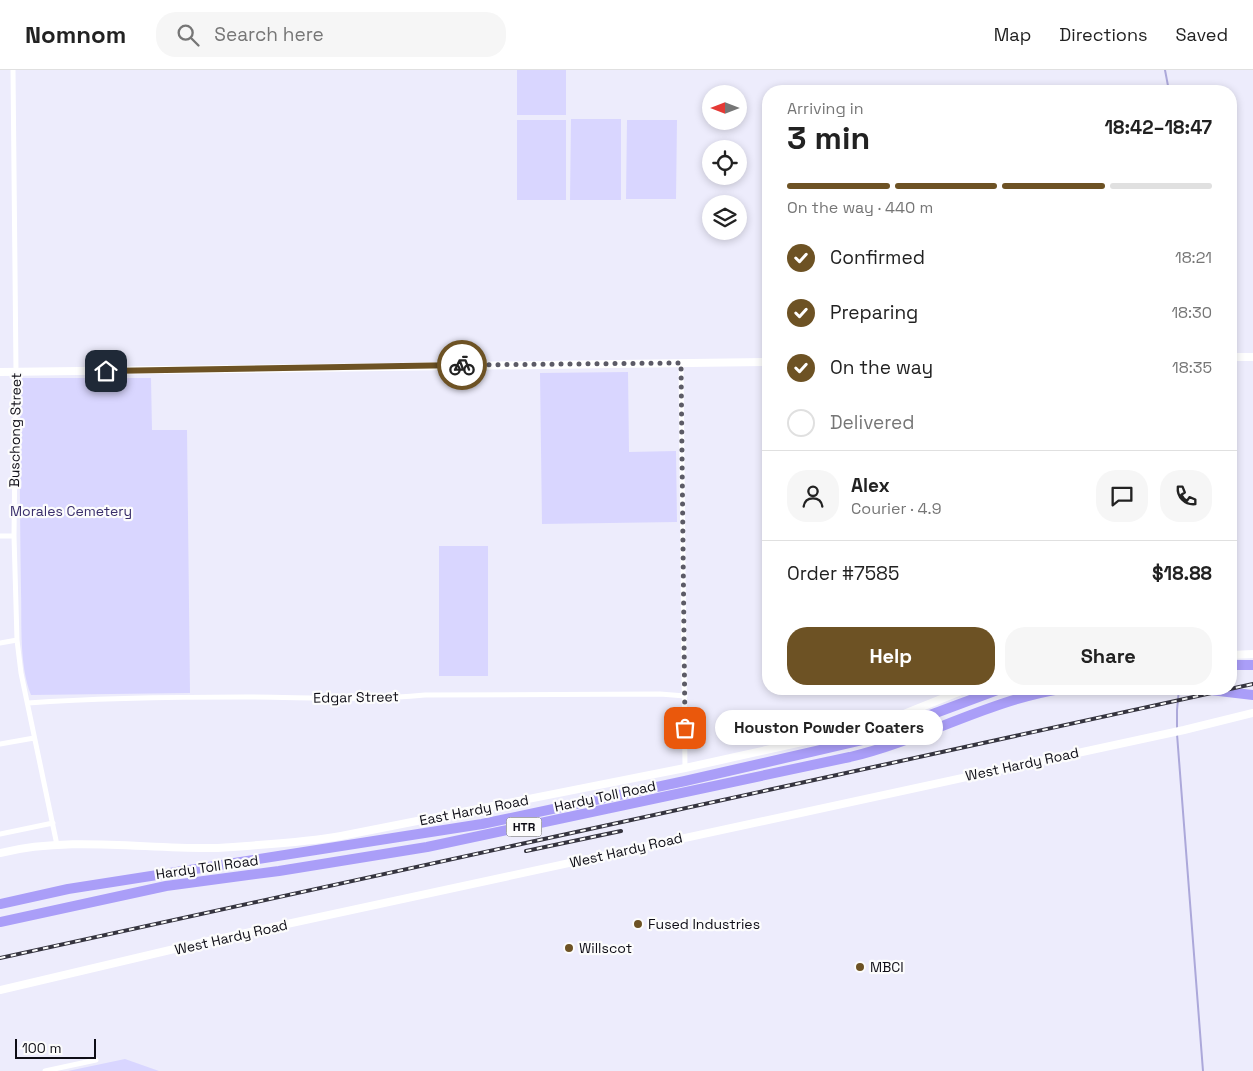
<!DOCTYPE html>
<meta charset="utf-8">
<style>
:root{--surface:#fff;--page:#f6f6f6;--text:#222;--muted:#767676;--line:#e0e0e0;--accent:#6d5224}
body{margin:0;font-family:"Space Grotesk",sans-serif;background:var(--page);color:var(--text);height:100vh;display:flex;flex-direction:column;font-size:19px;white-space:nowrap}
*{box-sizing:border-box;margin:0}
p{font-size:16px;color:var(--muted)}
.icon{flex:none;width:28px;height:28px;fill:none;stroke:currentColor;stroke-width:2;stroke-linecap:round;stroke-linejoin:round}
.map{position:relative;flex:1;overflow:hidden}
.details{position:absolute;left:762px;top:15px;width:475px;height:610px;display:flex;flex-direction:column;background:var(--surface);border-radius:20px;box-shadow:0 2px 8px #0003}
.details>*{flex:none}
.needle{width:32px;rotate:270deg}
.buttons{position:absolute;left:702px;top:15px;display:grid;gap:10px}
.buttons a{display:grid;place-items:center;width:45px;height:45px;border-radius:50%;background:var(--surface);box-shadow:0 2px 8px #0003;font-size:25px}
.scale{position:absolute;left:15px;bottom:12px;width:81px;box-sizing:border-box;padding-left:5px;border:2px solid #0e0d16;border-top:0;font-size:14px;line-height:18px;white-space:nowrap;color:#0e0d16;-webkit-text-stroke:4px #fcfcfc;paint-order:stroke}
.pin{position:absolute;display:grid;place-items:center;width:42px;height:42px;color:#fff;margin:-21px;border-radius:10px;box-shadow:0 2px 8px #0006}
.courier{position:absolute;display:grid;place-items:center;width:50px;height:50px;margin:-25px;border:4px solid #6d5224;border-radius:50%;background:#fff;color:#222;box-shadow:0 1px 6px #0007}
.bubble{position:absolute;height:35px;border-radius:18px;background:var(--surface);box-shadow:0 2px 8px #0003;font-size:16px;font-weight:700;line-height:35px;text-align:center}
.overview em{font-style:normal;font-weight:700}
.overview div{display:flex;flex-direction:column-reverse}
.overview{display:flex;align-items:center;justify-content:space-between;height:85px;padding:0 25px}
h1{font-size:32px;font-weight:700;line-height:38px}
.bar{display:grid;grid-template-columns:repeat(4,1fr);gap:8px 5px;align-content:center;height:60px;padding:0 25px}
.bar i{height:6px;border-radius:4px;background:var(--line)}
.bar .active{background:var(--accent)}
.bar p{grid-column:span 4}
.line{display:flex;align-items:center;gap:12px;padding:0 25px;border-top:1px solid var(--line)}
.line div{flex:1}
.round{display:grid;place-items:center;flex:none;width:52px;height:52px;border-radius:20px;background:var(--page)}
ol{padding:0 25px;list-style:none}
li{display:flex;align-items:center;gap:15px;height:55px}
li p{margin-inline-start:auto}
li .icon{padding:5px;border-radius:50%;background:var(--accent);color:#fff;stroke-width:4}
li:last-child{color:var(--muted)}
li i{width:28px;height:28px;border:2px solid var(--line);border-radius:50%}
.primary-button{display:flex;gap:10px;margin-top:auto;padding:10px 25px}
.primary-button a{flex:1;height:58px;border-radius:20px;background:var(--accent);color:#fff;font-size:20px;font-weight:700;line-height:58px;text-align:center}
.primary-button a+a{background:var(--page);color:var(--text)}
header{display:flex;align-items:center;gap:30px;box-sizing:border-box;height:70px;padding:0 25px;background:var(--surface);border-bottom:1px solid var(--line)}
header strong{font-size:24px}
nav{display:flex;gap:28px;margin-inline-start:auto;font-size:18px}
.search{width:350px;height:45px;background:var(--page);display:flex;align-items:center;gap:12px;box-sizing:border-box;padding:0 18px;border-radius:20px;color:var(--muted);font-size:19px}
.map>svg:first-child{display:block}
.green{fill:#d9d6ff}
.lines{fill:none;stroke-linecap:round;stroke-linejoin:round}
.stream{stroke:#aca8da;stroke-width:2}
.street{stroke:#fff;stroke-width:5}
.secondary{stroke:#fff;stroke-width:8}
.highway{stroke:#aa9ef8;stroke-width:10}
.rail-casing{stroke:#35343f;stroke-width:4}
.rail{stroke:#fcfcfc;stroke-width:2;stroke-dasharray:5.5;stroke-linecap:butt}
.done{stroke:#5c5b66;stroke-width:5;stroke-dasharray:0 9}
.route{stroke:#6d5224;stroke-width:6}
.poi-dot{fill:#6d5224;stroke:#fcfcfc;stroke-width:2}
.labels{text-anchor:middle;dominant-baseline:central;stroke-width:4.5;stroke-linejoin:round;paint-order:stroke}
.shield{fill:#fcfcfc;stroke:#55555b;stroke-width:1}
.shield-label{font-size:12px;font-weight:bold;fill:#0e0d16}
.street-label{font-size:14px;fill:#0e0d16;stroke:#fcfcfc}
.park-label{font-size:14px;fill:#392e6b;stroke:#fcfcfc}
.poi-label{font-size:14px;fill:#0e0d16;stroke:#fcfcfc;text-anchor:start}
</style>
<header>
<strong>Nomnom</strong>
<div class="search"><svg class="icon" aria-label="search" viewBox="0 0 24 24"><circle cx="10" cy="10" r="6"/><path d="M15 15l6 6"/></svg>Search here</div>
<nav><a>Map</a><a>Directions</a><a>Saved</a></nav>
</header>
<div class="map">
<svg width="1253" height="1001" viewBox="0 0 1253 1001">
<rect width="100%" height="100%" fill="#edecfc"/>
<path class="green" d="M 517,0 L 566,0 L 566,45 L 517,45 Z
M 571,49 L 621,49 L 621,130 L 570,130 Z
M 517,50 L 566,50 L 566,130 L 517,130 Z
M 627,50 L 677,50 L 676,129 L 626,129 Z
M 628,302 L 629,382 L 676,381 L 677,452 L 542,454 L 540,303 Z
M 21,308 L 151,308 L 152,360 L 187,360 L 190,623 L 31,625 C 19,595 22,554 21,522 C 20,451 19,380 21,308 Z
M 439,476 L 488,476 L 488,606 L 439,606 Z
M 125,989 L 159,1001 L 68,1001 Z"/>
<g class="lines">
<path class="stream" d="M 1165,0 L 1169,21
M 1177,660 L 1177,640 L 1179,619
M 1177,664 L 1203,1001"/>
<path class="street" d="M 13,0 L 16,301 L 14,466 L 17,570 L 21,603 L 57,775
M 681,293 L 685,698
M 0,466 L 14,466
M 0,573 L 17,570
M 28,633 C 99,628 172,627 244,627 C 304,627 365,631 425,625 L 660,624 L 685,626
M 0,674 L 34,668
M 0,764 L 53,753
M 45,1001 L 96,990"/>
<path class="secondary" d="M 1231,287 L 1253,287
M 0,302 L 769,292
M 1231,585 L 1253,584
M 0,783 C 70,766 142,779 212,778 C 227,778 243,776 258,775 C 286,773 313,771 341,766 L 685,698 L 852,661 L 894,648 L 966,619
M 0,920 L 204,872 L 1184,660 L 1253,643"/>
<path class="highway" d="M 1231,595 L 1253,595
M 1202,619 L 1253,625
M 0,834 L 68,819 L 482,754 L 685,711 L 863,670 L 1000,619
M 0,852 L 166,816 L 279,801 L 427,777 L 850,687 C 922,670 987,631 1060,619"/>
<g class="rail-casing">
<path id="rail" d="M 526,781 L 621,761
M 0,888 L 1253,614"/>
</g>
<use href="#rail" class="rail"/>
</g>
<g class="lines">
<path class="done" d="M 462,295 L 681,293 L 685,658"/>
<path class="route" d="M 106,301 L 462,295"/>
</g>
<g class="poi-dot">
<circle cx="638" cy="854" r="5"/>
<circle cx="569" cy="878" r="5"/>
<circle cx="860" cy="897" r="5"/>
</g>
<g class="labels">
<rect class="shield" x="506.5" y="747.5" width="35" height="19" rx="4"/>
<g class="shield-label">
<text x="524" y="757">HTR</text>
</g>
<g class="street-label">
<text transform="translate(15 360) rotate(-89)">Buschong Street</text>
<text transform="translate(356 627) rotate(-1)">Edgar Street</text>
<text transform="translate(1022 694) rotate(-12)">West Hardy Road</text>
<text transform="translate(605 726) rotate(-12)">Hardy Toll Road</text>
<text transform="translate(474 740) rotate(-11)">East Hardy Road</text>
<text transform="translate(626 780) rotate(-13)">West Hardy Road</text>
<text transform="translate(207 797) rotate(-8)">Hardy Toll Road</text>
<text transform="translate(231 867) rotate(-13)">West Hardy Road</text>
</g>
<g class="park-label">
<text x="71" y="441">Morales Cemetery</text>
</g>
<g class="poi-label">
<text x="648" y="854">Fused Industries</text>
<text x="579" y="878">Willscot</text>
<text x="870" y="897">MBCI</text>
</g>
</g>
</svg>
<div class="buttons">
<a><svg class="needle" viewBox="-14 -14 28 28"><path d="M0-13l5 13h-10z" fill="#e53935"/><path d="M0 13l5-13h-10z" fill="#767676"/></svg></a>
<a><svg class="icon" aria-label="locate" viewBox="0 0 24 24"><circle cx="12" cy="12" r="6"/><path d="M12 2v4M12 18v4M2 12h4M18 12h4"/></svg></a>
<a><svg class="icon" aria-label="layers" viewBox="0 0 24 24"><path d="M12 4l9 5-9 5-9-5zM3 14l9 5 9-5"/></svg></a>
</div>
<div class="scale">100 m</div>
<div class="pin" style="left:685px;top:658px;background:#ea580c"><svg class="icon" aria-label="bag" viewBox="0 0 24 24"><path d="M5 8h14l-1 12H6zM9 8a3 3 0 0 1 6 0"/></svg></div>
<div class="pin" style="left:106px;top:301px;background:#1f2937"><svg class="icon" aria-label="home" viewBox="0 0 24 24"><path d="M3 11l9-7 9 7M6 9v11h12V9"/></svg></div>
<div class="courier" style="left:462px;top:295px"><svg class="icon" aria-label="bike" viewBox="0 0 24 24"><circle cx="6" cy="16" r="4"/><circle cx="18" cy="16" r="4"/><path d="M6 16l4-8h5l3 8M10 8l3 8H6M13 5h3"/></svg></div>
<div class="bubble" style="left:715px;top:640px;width:228px">Houston Powder Coaters</div>
<section class="details">
<div class="overview"><div><h1>3 min</h1><p>Arriving in</p></div><em>18:42–18:47</em></div>
<div class="bar"><i class="active"></i><i class="active"></i><i class="active"></i><i></i><p>On the way · 440 m</p></div>
<ol>
<li><svg class="icon" aria-label="check" viewBox="0 0 24 24"><path d="M5 12l5 5 9-10"/></svg>Confirmed<p>18:21</p></li>
<li><svg class="icon" aria-label="check" viewBox="0 0 24 24"><path d="M5 12l5 5 9-10"/></svg>Preparing<p>18:30</p></li>
<li><svg class="icon" aria-label="check" viewBox="0 0 24 24"><path d="M5 12l5 5 9-10"/></svg>On the way<p>18:35</p></li>
<li><i></i>Delivered</li>
</ol>
<div class="line" style="height:90px"><a class="round"><svg class="icon" aria-label="person" viewBox="0 0 24 24"><circle cx="12" cy="8" r="4"/><path d="M4 21q1-7 8-7t8 7"/></svg></a><div><b>Alex</b><p>Courier · 4.9</p></div><a class="round"><svg class="icon" aria-label="chat" viewBox="0 0 24 24"><path d="M4 5h16v11H9l-5 4z"/></svg></a><a class="round"><svg class="icon" aria-label="phone" viewBox="0 0 24 24"><path d="M5 4h4l2 5-3 2q2 4 5 5l2-3 5 2v4C11 20 4 13 5 4z"/></svg></a></div>
<div class="line" style="height:65px"><div>Order #7585</div><b>$18.88</b></div>
<div class="primary-button"><a>Help</a><a>Share</a></div>
</section>
</div>
